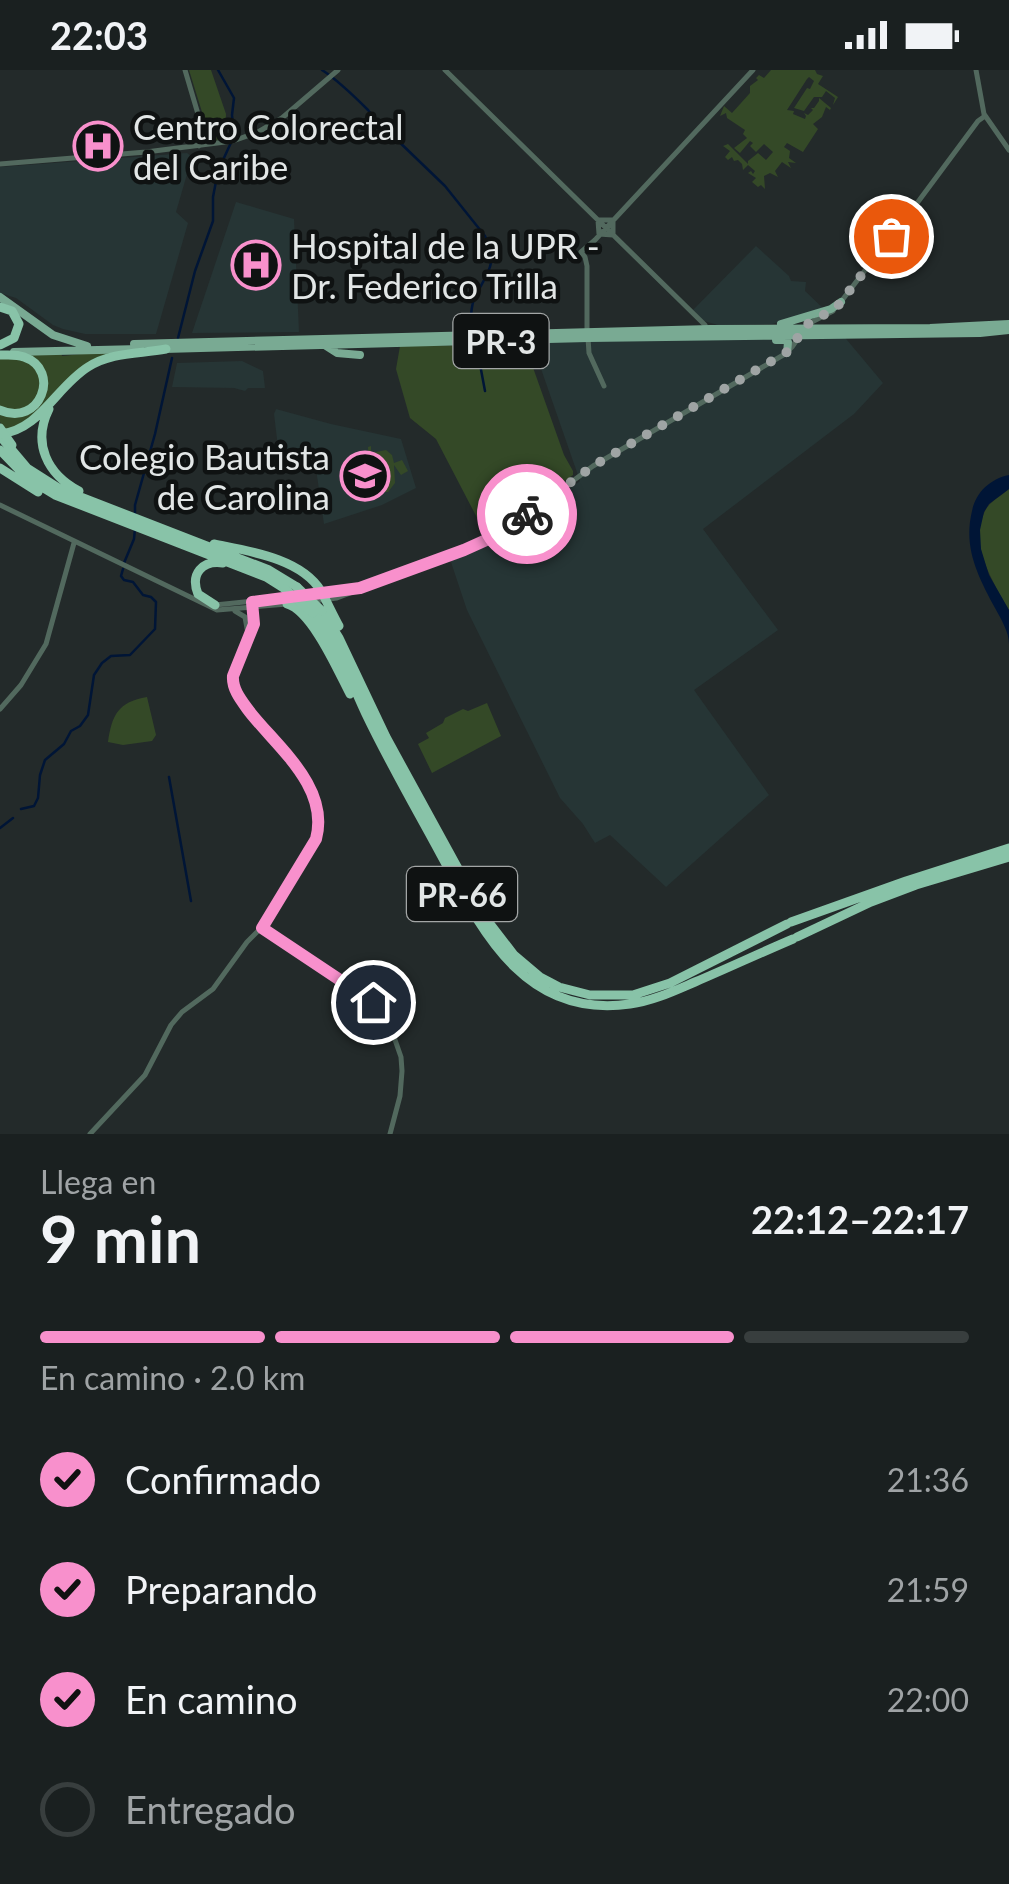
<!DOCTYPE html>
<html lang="es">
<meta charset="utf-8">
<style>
:root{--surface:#1a2020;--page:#272d2d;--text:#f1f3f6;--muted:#9fa3a5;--line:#383e3e;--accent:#f890cc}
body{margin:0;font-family:Lato,sans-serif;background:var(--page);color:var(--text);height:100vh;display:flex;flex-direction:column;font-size:38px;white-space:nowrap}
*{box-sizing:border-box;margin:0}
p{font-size:32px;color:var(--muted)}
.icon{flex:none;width:55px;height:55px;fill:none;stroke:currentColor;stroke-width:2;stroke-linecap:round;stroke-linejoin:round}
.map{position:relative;height:1064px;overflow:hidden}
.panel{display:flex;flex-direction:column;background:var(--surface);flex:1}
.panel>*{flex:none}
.pin{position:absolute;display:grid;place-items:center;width:85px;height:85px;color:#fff;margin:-42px;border:5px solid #fff;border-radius:50%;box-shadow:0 2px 10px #0007}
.courier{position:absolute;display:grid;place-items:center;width:100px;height:100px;margin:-50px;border:8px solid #f890cc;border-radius:50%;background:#fff;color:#222;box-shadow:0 2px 12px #0007}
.overview em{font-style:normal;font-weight:700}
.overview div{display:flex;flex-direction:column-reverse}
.overview{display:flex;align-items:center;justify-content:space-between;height:170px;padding:0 40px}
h1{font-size:65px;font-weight:700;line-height:75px}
.bar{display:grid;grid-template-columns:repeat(4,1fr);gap:15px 10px;align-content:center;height:120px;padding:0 40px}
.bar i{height:12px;border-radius:8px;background:var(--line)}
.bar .active{background:var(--accent)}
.bar p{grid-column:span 4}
ol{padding:0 40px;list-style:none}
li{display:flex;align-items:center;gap:30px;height:110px}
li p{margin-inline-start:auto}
li .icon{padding:10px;border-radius:50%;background:var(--accent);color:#111;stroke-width:4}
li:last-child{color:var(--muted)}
li i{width:55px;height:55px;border:5px solid var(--line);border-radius:50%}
.status{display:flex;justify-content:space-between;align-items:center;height:70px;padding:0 50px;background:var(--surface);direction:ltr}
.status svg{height:28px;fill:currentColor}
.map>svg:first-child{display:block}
.built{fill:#263535}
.green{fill:#344927}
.water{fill:#001536}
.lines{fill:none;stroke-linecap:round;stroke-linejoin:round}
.stream{stroke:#001536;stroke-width:2.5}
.minor{stroke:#52695e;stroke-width:5}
.major{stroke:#79aa93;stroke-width:8}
.highway{stroke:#88c3a8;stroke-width:9}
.highway-bridge{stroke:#88c3a8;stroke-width:9}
.done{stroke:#9fa4a4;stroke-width:10;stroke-dasharray:0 18}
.route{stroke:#f890cc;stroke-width:12}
.labels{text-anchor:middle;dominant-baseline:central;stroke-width:9;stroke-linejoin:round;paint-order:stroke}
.shield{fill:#0f1212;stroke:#a3a6a6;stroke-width:2.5}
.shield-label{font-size:32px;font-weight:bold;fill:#e2e6e6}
.poi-label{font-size:35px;fill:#e2e6e6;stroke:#0f1212;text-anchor:start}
</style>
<div class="status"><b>22:03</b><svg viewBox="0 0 49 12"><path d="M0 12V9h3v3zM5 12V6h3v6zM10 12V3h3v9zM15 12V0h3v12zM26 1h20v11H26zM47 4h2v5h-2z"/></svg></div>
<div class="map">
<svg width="1009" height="1064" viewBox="0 0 1009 1064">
<rect width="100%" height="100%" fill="#232a2a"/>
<path class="built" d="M 187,83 L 192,87 L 176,142 L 188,153 L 156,264 L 85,264 L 63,259 L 53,255 L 16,228 L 0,223 L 0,97 Z
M 236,132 L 294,149 L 299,262 L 192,263 Z
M 756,176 L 789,206 L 791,211 L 806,212 L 805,221 L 825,240 L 772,254 L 718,255 L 704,251 L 693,240 Z
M 842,264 L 883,313 L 854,344 L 703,459 L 778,560 L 694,620 L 769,725 L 666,817 L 610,765 L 595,773 L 583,754 L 560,728 L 467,540 L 450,489 L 510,462 L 580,411 L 539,293 L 538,271 Z
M 242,291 L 263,301 L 265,318 L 248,318 L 245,321 L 234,318 L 172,317 L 177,293 Z
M 276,339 L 331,354 L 401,369 L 416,418 L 382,435 L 324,454 L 315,392 L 280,394 L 274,344 Z"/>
<path class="green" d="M 189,0 L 211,0 L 226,44 L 225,69 L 205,73 L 202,42 Z
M 771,0 L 815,0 L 817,4 L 823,6 L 818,14 L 838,27 L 833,35 L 835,28 L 826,21 L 822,27 L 814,27 L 804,41 L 794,38 L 807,18 L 810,19 L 814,11 L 809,7 L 807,9 L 787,40 L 794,41 L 793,44 L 805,49 L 806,46 L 804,43 L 808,45 L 813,40 L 811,38 L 814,38 L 819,31 L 819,28 L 831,38 L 830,40 L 826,37 L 822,47 L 813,54 L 818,59 L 803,82 L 787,73 L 784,77 L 790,81 L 789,88 L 796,93 L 788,92 L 791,98 L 782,92 L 775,101 L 778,107 L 770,103 L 764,106 L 765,119 L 761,115 L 758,117 L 752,112 L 756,108 L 748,103 L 751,101 L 753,104 L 755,101 L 748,95 L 743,100 L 742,94 L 738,90 L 734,91 L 732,87 L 728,90 L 725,87 L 730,81 L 723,76 L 728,74 L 748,94 L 748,91 L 758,83 L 766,90 L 773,82 L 764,74 L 756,82 L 750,76 L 753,73 L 750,71 L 740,83 L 734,78 L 747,68 L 743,64 L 745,60 L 727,48 L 726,43 L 720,46 L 724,36 L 732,43 L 750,23 L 750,16 L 758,10 L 756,8 L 759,5 L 764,8 Z
M 525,275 L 564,385 L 573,401 L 573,405 L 486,465 L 436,369 L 410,348 L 396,299 L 400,276 Z
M 61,282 L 62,286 L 101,282 L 112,284 L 100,288 L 31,349 L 6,362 L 0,352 L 0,342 L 24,344 L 46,313 L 26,285 Z
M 0,287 L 14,287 L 32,293 L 42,311 L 36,331 L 20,341 L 0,337 Z
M 371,376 L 371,383 L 386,380 L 392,385 L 394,393 L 402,390 L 408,401 L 401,405 L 394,395 L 395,413 L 388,422 L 376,422 L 370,417 L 368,377 Z
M 1009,419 L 1009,540 C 993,512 968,474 985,441 C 989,432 1001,426 1009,419 Z
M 147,627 L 156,665 L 152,671 L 123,675 L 108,672 C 112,645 118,632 147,627 Z
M 487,633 L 501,666 L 432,703 L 418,674 L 429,668 L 426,663 L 443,653 L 445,648 L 463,639 L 468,641 Z"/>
<path class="water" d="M 1009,405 L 1009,419 L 989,434 L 984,442 L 980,460 L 981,479 L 989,505 L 1009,540 L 1009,574 C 1009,562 1001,549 995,538 C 978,506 963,478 972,441 C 976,422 990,409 1009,405 Z"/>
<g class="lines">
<path class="stream" d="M 322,0 C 339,11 354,26 368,40 C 376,50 380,59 392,65 L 445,116 L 485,166 C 500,195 485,205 474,229 C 470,240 471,252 470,263
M 178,268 L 195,201 L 213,151 L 213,127 L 218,101 L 234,66 L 232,45 L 234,28 L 218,0
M 470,271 L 470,279 L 479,289 L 485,321
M 135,445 L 135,435 L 155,364 L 172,288
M 124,493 L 134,469 L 135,458
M 169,707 L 191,831
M 21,739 L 34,736 L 38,728 L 40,705 L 45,690 L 64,674 L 71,661 L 80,656 L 88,645 L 94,605 L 102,593 L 111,586 L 130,585 L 155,559 L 156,532 L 151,527 L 143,525 L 133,512 L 124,510 L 121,506 L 123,499
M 0,758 L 13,748"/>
<path class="minor" d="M 185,0 L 198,44 L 199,76
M 445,0 L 705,255
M 976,0 L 984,44 L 1009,80
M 0,94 L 146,82 L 233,71 L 258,62 L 282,48 L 338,0
M 598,150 L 613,150 L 613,165 L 599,164 Z
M 890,165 L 909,144 L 978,51 L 985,46
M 840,233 L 879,182 L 885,170
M 587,262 L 587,196 L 585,187 L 581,182 L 595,170 L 753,0
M 588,268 L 589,283 L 604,316
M 0,435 L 217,540 L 287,534
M 309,525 L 348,520
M 313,531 L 337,528 L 464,480 L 504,462 L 593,396 L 785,284 L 792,277 L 808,254 L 833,241
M 215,535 L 293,527
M 235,541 L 245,547 L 248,564
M 0,639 L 21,615 L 46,574 L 74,473
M 262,857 L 377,936 L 394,967 L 401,987 L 402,1001 L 400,1026 L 390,1064
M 90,1064 L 145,1005 L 171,955 L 182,942 L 213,919 L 247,872 L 262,857 L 317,766 L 317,740 L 311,718 L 244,635 L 233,615 L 233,606 L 253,554 L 252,532"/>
<path class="major" d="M 0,227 L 53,265 L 87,276
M 781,254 L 831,239 L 841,232
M 776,270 L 784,270 L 788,272 L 787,283
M 134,274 L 710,259 L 930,258 L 1009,254
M 326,276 L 337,283 L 360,285
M 164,279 L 588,268 L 980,263 L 1009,260
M 14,282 L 140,279"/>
<path class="highway" d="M 0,237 L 12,241 L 19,254 L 14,268 L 0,275
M 0,285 C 8,285 17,284 24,287 C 62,300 40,358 0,340
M 49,339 C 32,373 47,404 79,421
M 0,364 C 40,360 56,317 88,297 C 111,282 139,284 166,279
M 0,366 L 27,398 L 60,419 L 269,500 L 297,517
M 0,380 L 27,408 L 55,425 L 266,507 L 285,519
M 0,398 L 38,422
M 214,474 C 248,481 301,488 321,521 C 327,532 333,545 339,556
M 287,534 C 312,541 338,601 350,624
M 215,535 L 198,524 C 190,504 202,490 223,493
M 322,541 L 339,568 L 386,667 L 484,846 L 514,885 L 540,907 L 559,917 L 590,925 L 633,925 L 670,913 L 787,854
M 313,543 C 337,572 350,610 366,644 C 387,688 411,730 434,772 C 478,852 519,950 630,934 C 653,931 674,921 695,912 C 728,898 760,883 793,869
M 791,852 L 906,811 L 1009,778
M 797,867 L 871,832 L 916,815 L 1009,787"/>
<path class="highway-bridge" d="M 0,358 L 12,375
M 297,517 L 322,541
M 285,519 L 313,543"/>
</g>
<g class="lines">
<path class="done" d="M 527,444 L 593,396 L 787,282 L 808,254 L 837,237 L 879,182 L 886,167 L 891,166"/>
<path class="route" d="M 373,932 L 262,858 L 316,769 C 330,717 277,677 249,641 C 241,630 232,619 233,606 L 254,554 L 252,532 L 360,518 L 464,480 L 504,462 L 527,444"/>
</g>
<defs>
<g id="hospital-ring" transform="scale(2.5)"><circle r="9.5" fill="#0f1212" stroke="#f890cc" stroke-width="1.5"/><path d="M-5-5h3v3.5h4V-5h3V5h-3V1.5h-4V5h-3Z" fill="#f890cc"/></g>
<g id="university-ring" transform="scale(2.5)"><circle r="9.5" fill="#0f1212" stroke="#f890cc" stroke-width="1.5"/><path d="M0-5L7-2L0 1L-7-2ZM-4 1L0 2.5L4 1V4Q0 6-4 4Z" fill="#f890cc"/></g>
</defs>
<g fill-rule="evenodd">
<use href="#hospital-ring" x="98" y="76"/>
<use href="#hospital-ring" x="256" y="195"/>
<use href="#university-ring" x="365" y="406"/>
</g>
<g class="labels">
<g class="shield">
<rect x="453.5" y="244" width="95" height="54" rx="8"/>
<rect x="407" y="797" width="110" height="54" rx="8"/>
</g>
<g class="shield-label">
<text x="501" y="271">PR-3</text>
<text x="462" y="824">PR-66</text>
</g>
<g class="poi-label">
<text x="133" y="56">Centro Colorectal<tspan x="133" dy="40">del Caribe</tspan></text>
<text x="291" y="175">Hospital de la UPR -<tspan x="291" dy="40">Dr. Federico Trilla</tspan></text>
<text x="330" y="386" text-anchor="end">Colegio Bautista<tspan x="330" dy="40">de Carolina</tspan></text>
</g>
</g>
</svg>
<div class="pin" style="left:891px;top:166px;background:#ea580c"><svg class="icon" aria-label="bag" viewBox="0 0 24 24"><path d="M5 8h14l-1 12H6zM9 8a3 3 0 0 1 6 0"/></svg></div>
<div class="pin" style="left:373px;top:932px;background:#1f2937"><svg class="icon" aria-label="home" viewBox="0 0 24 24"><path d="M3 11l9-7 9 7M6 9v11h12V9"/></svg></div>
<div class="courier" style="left:527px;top:444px"><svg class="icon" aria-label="bike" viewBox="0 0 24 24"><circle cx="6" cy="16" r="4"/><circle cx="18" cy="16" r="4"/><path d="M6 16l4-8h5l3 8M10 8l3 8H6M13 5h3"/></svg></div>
</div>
<section class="panel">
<div class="overview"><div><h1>9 min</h1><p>Llega en</p></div><em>22:12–22:17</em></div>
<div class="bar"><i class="active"></i><i class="active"></i><i class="active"></i><i></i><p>En camino · 2.0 km</p></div>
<ol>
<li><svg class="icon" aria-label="check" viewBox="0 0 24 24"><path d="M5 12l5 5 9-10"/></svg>Confirmado<p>21:36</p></li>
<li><svg class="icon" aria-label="check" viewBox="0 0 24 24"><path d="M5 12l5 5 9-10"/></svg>Preparando<p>21:59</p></li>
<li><svg class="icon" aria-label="check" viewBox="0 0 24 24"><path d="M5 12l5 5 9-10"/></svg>En camino<p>22:00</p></li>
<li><i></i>Entregado</li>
</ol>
</section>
